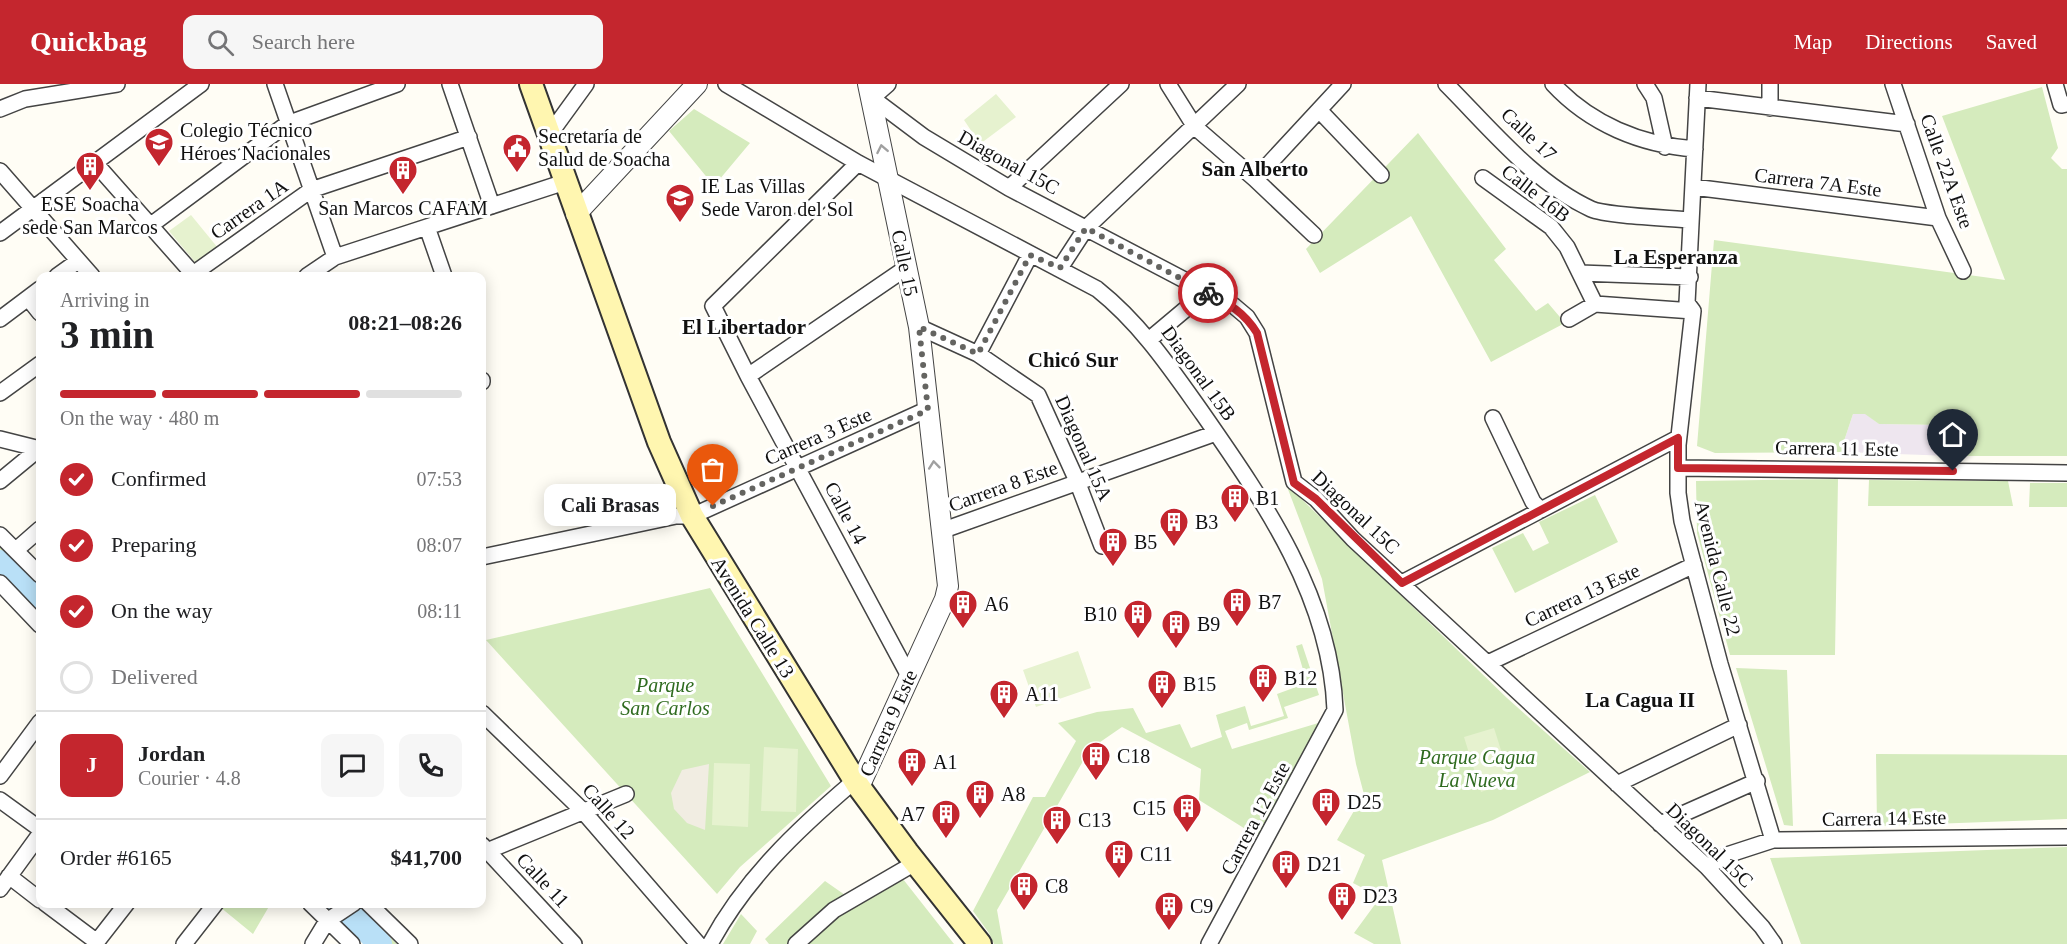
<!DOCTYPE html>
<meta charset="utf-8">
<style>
:root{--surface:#fff;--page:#f6f6f6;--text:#202124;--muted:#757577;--line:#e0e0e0;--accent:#c4262e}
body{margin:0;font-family:"Times New Roman",serif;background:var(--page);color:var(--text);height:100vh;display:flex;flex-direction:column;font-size:22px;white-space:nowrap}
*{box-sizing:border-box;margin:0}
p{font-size:20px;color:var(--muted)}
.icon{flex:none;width:33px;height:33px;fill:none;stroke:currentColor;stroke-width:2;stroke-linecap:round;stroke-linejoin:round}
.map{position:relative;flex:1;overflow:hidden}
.side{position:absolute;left:36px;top:188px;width:450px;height:636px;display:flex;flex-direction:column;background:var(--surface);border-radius:12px;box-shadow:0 3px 15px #0003}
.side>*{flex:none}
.pin{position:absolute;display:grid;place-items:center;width:51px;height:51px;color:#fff;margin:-62px -26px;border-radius:50% 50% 50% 0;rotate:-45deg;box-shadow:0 0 6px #0007}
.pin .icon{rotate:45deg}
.courier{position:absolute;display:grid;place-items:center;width:60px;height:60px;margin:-30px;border:4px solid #c4262e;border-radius:50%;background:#fff;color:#222;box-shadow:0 2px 8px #0007}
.bubble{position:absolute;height:42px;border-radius:12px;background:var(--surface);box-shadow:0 3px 15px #0003;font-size:20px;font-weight:700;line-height:42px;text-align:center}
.head em{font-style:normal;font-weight:700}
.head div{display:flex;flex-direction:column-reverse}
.head{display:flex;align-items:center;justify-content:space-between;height:102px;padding:0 24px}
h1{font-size:39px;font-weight:700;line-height:45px}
.bar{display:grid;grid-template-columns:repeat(4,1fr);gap:9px 6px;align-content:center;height:72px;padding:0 24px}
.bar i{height:8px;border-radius:4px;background:var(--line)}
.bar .current{background:var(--accent)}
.bar p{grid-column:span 4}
.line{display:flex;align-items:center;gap:15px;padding:0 24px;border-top:2px solid var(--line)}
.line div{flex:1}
.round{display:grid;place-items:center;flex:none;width:63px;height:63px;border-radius:12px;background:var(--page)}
ol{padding:0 24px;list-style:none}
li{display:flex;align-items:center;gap:18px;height:66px}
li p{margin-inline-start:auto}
li .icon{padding:6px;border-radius:50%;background:var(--accent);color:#fff;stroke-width:4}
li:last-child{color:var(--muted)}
li i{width:33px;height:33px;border:3px solid var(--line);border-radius:50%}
header{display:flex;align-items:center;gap:36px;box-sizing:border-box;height:84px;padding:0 30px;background:var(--accent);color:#fff}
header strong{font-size:28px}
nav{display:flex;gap:33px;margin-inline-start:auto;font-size:21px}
.search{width:420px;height:54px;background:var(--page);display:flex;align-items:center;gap:15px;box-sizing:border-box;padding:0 21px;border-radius:12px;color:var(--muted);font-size:22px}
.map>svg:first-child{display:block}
.industrial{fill:#eee6ef}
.green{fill:#d5ebbd}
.pitch{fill:#e6f2cf}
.plaza{fill:#f1ede2}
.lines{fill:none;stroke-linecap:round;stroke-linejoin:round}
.river{stroke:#b9e0f7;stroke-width:24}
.minor-casing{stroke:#444;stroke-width:18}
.tertiary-casing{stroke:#444;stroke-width:22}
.secondary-casing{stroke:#333;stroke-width:26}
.minor{stroke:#fff;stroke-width:15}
.tertiary{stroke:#fff;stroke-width:20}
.secondary{stroke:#fff6b0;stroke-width:22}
.oneway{stroke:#a0a0a0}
.done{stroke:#646461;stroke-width:6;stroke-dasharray:0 10.8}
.route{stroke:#c4262e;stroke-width:8}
.labels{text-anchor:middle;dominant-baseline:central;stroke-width:6;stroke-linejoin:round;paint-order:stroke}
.poi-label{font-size:20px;fill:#111;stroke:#fff;text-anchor:start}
.street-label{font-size:20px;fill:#111;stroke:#fff}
.park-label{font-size:20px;font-style:italic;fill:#2f6b1f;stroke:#fff}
.neighbourhood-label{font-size:21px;font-weight:bold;fill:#111;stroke:#fff}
</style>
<header>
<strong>Quickbag</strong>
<div class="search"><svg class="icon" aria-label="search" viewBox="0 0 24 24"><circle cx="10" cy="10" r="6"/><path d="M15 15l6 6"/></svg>Search here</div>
<nav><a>Map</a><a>Directions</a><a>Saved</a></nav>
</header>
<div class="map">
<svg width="2067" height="860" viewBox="0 0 2067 860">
<rect width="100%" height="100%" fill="#fffdf5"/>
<path class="industrial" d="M 1853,330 L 1866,330 L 1879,340 L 1946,341 L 1951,372 L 1843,368 L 1844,357 Z"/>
<path class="green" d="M 2042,3 L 2058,64 L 2051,74 L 2062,85 L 2067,85 L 2067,372 L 1951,372 L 1946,341 L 1879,340 L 1865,330 L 1853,330 L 1844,357 L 1843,368 L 1715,369 L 1697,362 L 1714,156 L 2005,196 L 1942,32 Z
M 694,25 L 750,59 L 714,102 L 669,47 Z
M 1418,49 L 1506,165 L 1494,176 L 1536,227 L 1548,219 L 1565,239 L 1491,278 L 1411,132 L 1320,189 L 1306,165 Z
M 1838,395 L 1835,571 L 1730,571 L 1697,449 L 1696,397 Z
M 1869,396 L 2008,397 L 2013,422 L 1868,422 Z
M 2030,399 L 2067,399 L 2067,423 L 2029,423 Z
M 1286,400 L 1507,614 L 1590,688 L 1493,736 L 1382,776 L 1401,860 L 1374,860 L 1354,849 L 1376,819 L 1376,811 L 1353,799 L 1365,771 L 1337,756 L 1358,720 L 1366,718 L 1356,680 L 1322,495 Z
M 1595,411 L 1618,458 L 1515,509 L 1492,464 L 1523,449 L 1533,467 L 1549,459 L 1539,438 Z
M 0,463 L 40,503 L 40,537 L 0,495 Z
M 710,504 L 831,702 L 740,783 L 717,810 L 486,556 Z
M 1302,560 L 1319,611 L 1284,623 L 1288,634 L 1249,646 L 1247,639 L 1225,647 L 1232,665 L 1325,637 L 1263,756 L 1199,716 L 1201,685 L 1122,643 L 1090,665 L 997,826 L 1003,860 L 994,860 L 989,849 L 973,827 L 1033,713 L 1045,713 L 1076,657 L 1058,639 L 1097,628 L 1133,624 L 1146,649 L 1180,640 L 1191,664 L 1222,653 L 1216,631 L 1245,622 L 1251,642 L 1284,632 L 1277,610 L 1307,599 L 1296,562 Z
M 1736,584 L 1787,586 L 1793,742 L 1784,741 Z
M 1876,670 L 2067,671 L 2067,735 L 1877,742 Z
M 2067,763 L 2067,860 L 1801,860 L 1770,774 Z
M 899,790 L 954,860 L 769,860 L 765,855 L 825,797 L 855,818 Z
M 222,819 L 271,819 L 253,850 L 220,823 Z
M 325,819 L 355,819 L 397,860 L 367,860 Z
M 741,830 L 757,847 L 750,860 L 723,860 Z"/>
<path class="pitch" d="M 996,10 L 1016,33 L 980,60 L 964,36 Z
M 191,131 L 218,164 L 195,178 L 169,147 Z
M 1078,567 L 1091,604 L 1036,623 L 1023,586 Z
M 1494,644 L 1511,698 L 1481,708 L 1464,653 Z
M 764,663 L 798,665 L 796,728 L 761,727 Z
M 714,679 L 750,680 L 748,743 L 712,741 Z"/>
<path class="plaza" d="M 709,680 L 705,746 L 687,739 L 674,725 L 671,709 L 682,686 Z"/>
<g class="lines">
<path class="river" d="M 0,478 L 40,517
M 339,819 L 380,860"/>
<g class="minor-casing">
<path id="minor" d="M 275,0 L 335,173
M 450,0 L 492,122
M 726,0 L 858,79 L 1097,205 C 1141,240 1171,285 1203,330 C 1265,419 1331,514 1335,626 L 1209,860
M 888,0 L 872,14 L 924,53 L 1009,104 L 1234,222 L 1247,233 L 1257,249 L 1294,398 L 1316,415 L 1353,455 L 1707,783 L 1762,843 L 1774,860
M 1168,0 L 1195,43 L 1255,95 L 1314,151
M 1446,0 C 1489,43 1534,99 1591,125 C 1607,132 1670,134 1691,136
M 1553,0 C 1590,40 1641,61 1695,65
M 1645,0 L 1654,14 L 1665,63
M 1698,0 L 1687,219 L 1693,227 L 1678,361 L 1678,409 L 1682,437 L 1720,580 L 1773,756
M 1893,0 L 1938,134 L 1963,187
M 2055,0 L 2061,21 L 2067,20
M 1697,14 L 1907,40
M 1770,24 L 1770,0
M 0,25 L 25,15 L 117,0
M 1319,26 L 1381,91
M 549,51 L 586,0
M 95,79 L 195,192
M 858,79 L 713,222 L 748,292 L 909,592
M 0,87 L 92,192
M 1483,94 L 1551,143 L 1567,163 L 1595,220
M 1255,95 L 1343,0
M 1693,103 L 1938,134
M 1009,104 L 1121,0
M 151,141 L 287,40 L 397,0
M 427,143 L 444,192
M 0,149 L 201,0
M 1060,184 L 1086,144 L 1238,0
M 1580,189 L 1690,193
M 193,190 L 311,106 L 469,53
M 57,192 L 78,177
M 307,192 L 335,173 L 565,98
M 28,214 L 40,229
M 1595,220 L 1693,227
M 0,235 L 40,205
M 1569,235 L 1595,220
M 919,243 L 978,270 L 1038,311 L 1077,397 L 1102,462
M 1150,255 L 1206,208
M 978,270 L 1030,171
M 748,292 L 906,184
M 482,296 L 482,298
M 0,309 L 40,280
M 1493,334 L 1533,418 L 1541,426
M 0,355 L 40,365
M 1678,384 L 2067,389
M 0,397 L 40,364
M 941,447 L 1216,349
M 0,451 L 40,491
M 16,466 L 40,445
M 482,473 L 676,432 L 692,432 L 928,325
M 0,499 L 40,541
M 1402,499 L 1678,354
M 1488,579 L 1694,481
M 482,629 L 582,726 L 698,860
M 0,692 L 40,638
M 1617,700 L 1739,641
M 0,716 L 40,745
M 1660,740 L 1757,697
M 482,761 L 574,860
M 482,769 L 626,710
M 1707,783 L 1727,771 L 1773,756 L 2067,753
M 9,792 L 40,816
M 0,805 L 40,750
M 45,819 L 97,858
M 310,819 L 352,860
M 368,819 L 410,860
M 95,860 L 127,819
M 184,860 L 216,819
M 313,860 L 327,837 L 354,819
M 710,860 C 745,795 797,746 852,699 L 859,703
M 796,860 L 834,826 L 915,779"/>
</g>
<g class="tertiary-casing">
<path id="tertiary" d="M 576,130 L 697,0
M 859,703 L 945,515 L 948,502 L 919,243 L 868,0"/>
</g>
<g class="secondary-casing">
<path id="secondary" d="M 531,0 L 659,358 L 692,432 L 859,703 L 907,768 L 980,860"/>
</g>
<use href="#minor" class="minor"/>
<use href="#tertiary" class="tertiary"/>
<use href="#secondary" class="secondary"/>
</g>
<defs><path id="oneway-chevron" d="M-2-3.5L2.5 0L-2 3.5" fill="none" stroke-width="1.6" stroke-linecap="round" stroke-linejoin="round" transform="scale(1.5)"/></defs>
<g class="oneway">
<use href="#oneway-chevron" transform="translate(882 65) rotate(-101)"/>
<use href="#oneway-chevron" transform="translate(934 381) rotate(-96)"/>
</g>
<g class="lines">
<path class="done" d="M 713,422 L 928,326 L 919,243 L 978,270 L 1030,171 L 1060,184 L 1086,144 L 1208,209"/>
<path class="route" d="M 1208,209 C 1229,220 1244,228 1257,249 L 1294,399 L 1316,415 L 1402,499 L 1678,354 L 1678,384 L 1953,387"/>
</g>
<defs>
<g id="school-pin" transform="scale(1.5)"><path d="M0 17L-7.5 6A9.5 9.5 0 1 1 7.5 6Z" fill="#c4262e" stroke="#fff"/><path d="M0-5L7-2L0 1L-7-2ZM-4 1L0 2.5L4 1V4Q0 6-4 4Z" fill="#fff"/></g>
<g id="civic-pin" transform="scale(1.5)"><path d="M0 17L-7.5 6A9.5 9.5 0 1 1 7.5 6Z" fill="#c4262e" stroke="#fff"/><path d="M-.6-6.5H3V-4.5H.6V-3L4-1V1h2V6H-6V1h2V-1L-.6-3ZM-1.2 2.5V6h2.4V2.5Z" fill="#fff"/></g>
<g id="building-pin" transform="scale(1.5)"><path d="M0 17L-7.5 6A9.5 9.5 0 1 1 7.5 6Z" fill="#c4262e" stroke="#fff"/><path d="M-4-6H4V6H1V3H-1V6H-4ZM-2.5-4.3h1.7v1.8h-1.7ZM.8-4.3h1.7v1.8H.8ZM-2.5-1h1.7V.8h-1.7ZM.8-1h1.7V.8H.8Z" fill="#fff"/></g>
</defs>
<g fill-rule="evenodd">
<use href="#school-pin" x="159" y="58"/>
<use href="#civic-pin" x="517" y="64"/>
<use href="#building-pin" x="90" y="82"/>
<use href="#building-pin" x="403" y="86"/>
<use href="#school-pin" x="680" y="114"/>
<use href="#building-pin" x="1235" y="414"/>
<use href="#building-pin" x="1174" y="438"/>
<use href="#building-pin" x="1113" y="458"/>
<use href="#building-pin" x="1237" y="518"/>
<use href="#building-pin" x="963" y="520"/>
<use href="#building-pin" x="1138" y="530"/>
<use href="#building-pin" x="1176" y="540"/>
<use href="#building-pin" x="1263" y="594"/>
<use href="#building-pin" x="1162" y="600"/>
<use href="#building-pin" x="1004" y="610"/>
<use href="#building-pin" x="1096" y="672"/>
<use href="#building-pin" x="912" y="678"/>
<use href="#building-pin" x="980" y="710"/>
<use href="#building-pin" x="1326" y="718"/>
<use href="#building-pin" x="1187" y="724"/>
<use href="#building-pin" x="946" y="730"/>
<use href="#building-pin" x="1057" y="736"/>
<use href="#building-pin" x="1119" y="770"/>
<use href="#building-pin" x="1286" y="780"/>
<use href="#building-pin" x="1024" y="802"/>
<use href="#building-pin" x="1342" y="812"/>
<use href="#building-pin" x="1169" y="822"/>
</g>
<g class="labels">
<g class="poi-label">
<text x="180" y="46">Colegio Técnico<tspan x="180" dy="23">Héroes Nacionales</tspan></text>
<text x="538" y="52">Secretaría de<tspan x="538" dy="23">Salud de Soacha</tspan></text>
<text x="701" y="102">IE Las Villas<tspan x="701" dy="23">Sede Varon del Sol</tspan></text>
<text x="90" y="120" text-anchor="middle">ESE Soacha<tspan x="90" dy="23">sede San Marcos</tspan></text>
<text x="403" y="124" text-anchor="middle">San Marcos CAFAM</text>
<text x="1256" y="414">B1</text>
<text x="1195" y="438">B3</text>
<text x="1134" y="458">B5</text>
<text x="1258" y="518">B7</text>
<text x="984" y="520">A6</text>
<text x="1117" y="530" text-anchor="end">B10</text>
<text x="1197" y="540">B9</text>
<text x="1284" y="594">B12</text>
<text x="1183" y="600">B15</text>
<text x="1025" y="610">A11</text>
<text x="1117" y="672">C18</text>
<text x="933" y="678">A1</text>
<text x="1001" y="710">A8</text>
<text x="1347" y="718">D25</text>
<text x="1166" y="724" text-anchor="end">C15</text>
<text x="925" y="730" text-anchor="end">A7</text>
<text x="1078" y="736">C13</text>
<text x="1140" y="770">C11</text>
<text x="1307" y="780">D21</text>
<text x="1045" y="802">C8</text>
<text x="1363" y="812">D23</text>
<text x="1190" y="822">C9</text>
</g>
<g class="street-label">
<text transform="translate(1529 50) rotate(43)">Calle 17</text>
<text transform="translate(1009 78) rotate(29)">Diagonal 15C</text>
<text transform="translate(1947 87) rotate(70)">Calle 22A Este</text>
<text transform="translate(1818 98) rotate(7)">Carrera 7A Este</text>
<text transform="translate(1536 109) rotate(38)">Calle 16B</text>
<text transform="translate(249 125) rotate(-35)">Carrera 1A</text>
<text transform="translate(905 179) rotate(78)">Calle 15</text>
<text transform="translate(1199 289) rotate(54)">Diagonal 15B</text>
<text transform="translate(818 352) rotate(-24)">Carrera 3 Este</text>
<text transform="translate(1084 364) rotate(66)">Diagonal 15A</text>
<text transform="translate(1837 364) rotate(1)">Carrera 11 Este</text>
<text transform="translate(1003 402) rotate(-20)">Carrera 8 Este</text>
<text transform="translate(1356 428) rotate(43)">Diagonal 15C</text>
<text transform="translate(846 429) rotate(62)">Calle 14</text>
<text transform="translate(1718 484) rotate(76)">Avenida Calle 22</text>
<text transform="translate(1582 511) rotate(-25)">Carrera 13 Este</text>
<text transform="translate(753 533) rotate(58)">Avenida Calle 13</text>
<text transform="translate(888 639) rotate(-66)">Carrera 9 Este</text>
<text transform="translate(609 727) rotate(48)">Calle 12</text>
<text transform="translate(1255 734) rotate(-62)">Carrera 12 Este</text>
<text transform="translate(1884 734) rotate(-1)">Carrera 14 Este</text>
<text transform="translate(1710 761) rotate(44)">Diagonal 15C</text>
<text transform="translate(543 796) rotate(47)">Calle 11</text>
</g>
<g class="park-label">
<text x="665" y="601">Parque<tspan x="665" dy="23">San Carlos</tspan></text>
<text x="1477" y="673">Parque Cagua<tspan x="1477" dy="23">La Nueva</tspan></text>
</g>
<g class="neighbourhood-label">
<text x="1255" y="85">San Alberto</text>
<text x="1676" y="173">La Esperanza</text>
<text x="744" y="243">El Libertador</text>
<text x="1073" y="276">Chicó Sur</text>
<text x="1640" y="616">La Cagua II</text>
</g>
</g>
</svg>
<div class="pin" style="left:713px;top:422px;background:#ea580c"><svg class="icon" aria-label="bag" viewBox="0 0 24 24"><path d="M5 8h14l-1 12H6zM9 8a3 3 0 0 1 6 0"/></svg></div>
<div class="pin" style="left:1953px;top:387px;background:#1f2937"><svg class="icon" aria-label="home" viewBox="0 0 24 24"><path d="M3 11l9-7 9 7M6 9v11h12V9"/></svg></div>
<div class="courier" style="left:1208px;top:209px"><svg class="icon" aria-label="bike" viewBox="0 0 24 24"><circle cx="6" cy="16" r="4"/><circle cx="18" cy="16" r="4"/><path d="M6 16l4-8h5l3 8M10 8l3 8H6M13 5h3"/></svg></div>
<div class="bubble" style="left:544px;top:400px;width:132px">Cali Brasas</div>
<section class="side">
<div class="head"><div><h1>3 min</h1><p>Arriving in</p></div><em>08:21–08:26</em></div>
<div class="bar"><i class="current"></i><i class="current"></i><i class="current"></i><i></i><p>On the way · 480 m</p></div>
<ol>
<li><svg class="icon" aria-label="check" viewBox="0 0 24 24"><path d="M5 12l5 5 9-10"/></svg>Confirmed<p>07:53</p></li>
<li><svg class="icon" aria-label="check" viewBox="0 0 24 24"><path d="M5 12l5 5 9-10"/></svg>Preparing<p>08:07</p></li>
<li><svg class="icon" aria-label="check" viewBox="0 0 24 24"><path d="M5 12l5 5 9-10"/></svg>On the way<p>08:11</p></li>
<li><i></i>Delivered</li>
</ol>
<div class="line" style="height:108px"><b class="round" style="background:var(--accent);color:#fff">J</b><div><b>Jordan</b><p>Courier · 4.8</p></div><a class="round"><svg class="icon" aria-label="chat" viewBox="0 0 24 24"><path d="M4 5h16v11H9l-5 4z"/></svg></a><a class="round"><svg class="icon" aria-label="phone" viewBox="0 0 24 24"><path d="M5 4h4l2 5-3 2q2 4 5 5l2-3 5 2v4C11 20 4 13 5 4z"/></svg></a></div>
<div class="line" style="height:78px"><div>Order #6165</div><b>$41,700</b></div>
</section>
</div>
